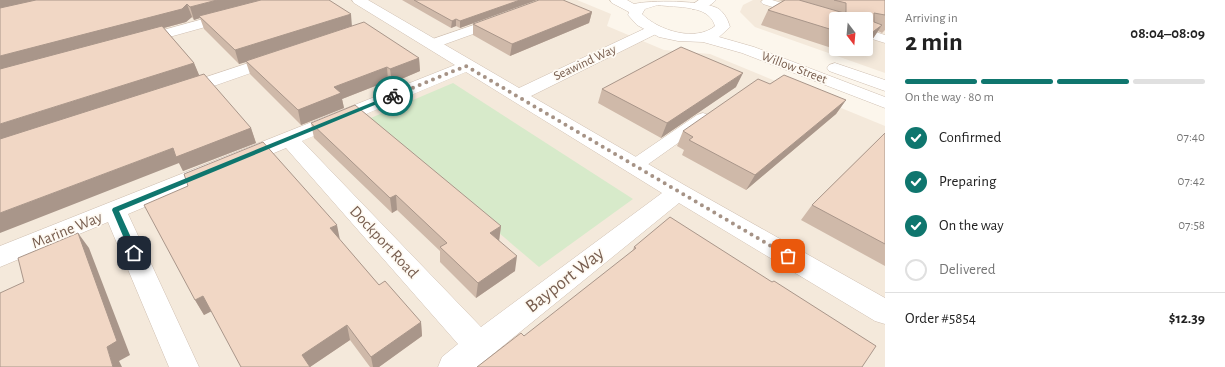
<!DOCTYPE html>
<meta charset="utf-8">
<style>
:root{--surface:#fff;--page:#f2f2f2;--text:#222;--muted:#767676;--line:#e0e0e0;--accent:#0f766e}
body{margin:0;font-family:"Alegreya Sans",sans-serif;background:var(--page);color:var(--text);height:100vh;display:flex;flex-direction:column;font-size:15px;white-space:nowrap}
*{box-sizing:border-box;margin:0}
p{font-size:13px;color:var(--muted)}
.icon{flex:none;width:22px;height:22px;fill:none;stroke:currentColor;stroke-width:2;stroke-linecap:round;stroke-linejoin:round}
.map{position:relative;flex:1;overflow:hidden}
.details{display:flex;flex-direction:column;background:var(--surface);width:340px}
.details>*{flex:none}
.needle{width:26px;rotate:164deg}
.buttons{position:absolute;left:829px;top:12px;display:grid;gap:8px}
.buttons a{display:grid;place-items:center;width:44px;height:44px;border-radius:4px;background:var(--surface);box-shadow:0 2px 10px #0003;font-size:20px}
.pin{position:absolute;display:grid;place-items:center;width:34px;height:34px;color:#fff;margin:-17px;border-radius:8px;box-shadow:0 2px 6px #0006}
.courier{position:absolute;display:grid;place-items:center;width:40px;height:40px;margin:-20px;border:3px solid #0f766e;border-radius:50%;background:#fff;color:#222;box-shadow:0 1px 5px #0007}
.headline em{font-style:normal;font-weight:700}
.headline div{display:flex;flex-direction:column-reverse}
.headline{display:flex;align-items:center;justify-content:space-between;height:68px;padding:0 20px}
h1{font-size:26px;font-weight:700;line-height:30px}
.bar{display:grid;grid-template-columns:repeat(4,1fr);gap:6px 4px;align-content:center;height:48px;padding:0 20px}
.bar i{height:5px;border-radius:3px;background:var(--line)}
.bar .active{background:var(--accent)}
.bar p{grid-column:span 4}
.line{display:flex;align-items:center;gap:10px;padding:0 20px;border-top:1px solid var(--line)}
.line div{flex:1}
ol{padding:0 20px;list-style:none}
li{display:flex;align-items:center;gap:12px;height:44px}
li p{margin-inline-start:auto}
li .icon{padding:4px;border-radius:50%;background:var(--accent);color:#fff;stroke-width:4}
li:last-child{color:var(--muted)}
li i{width:22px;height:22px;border:2px solid var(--line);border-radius:50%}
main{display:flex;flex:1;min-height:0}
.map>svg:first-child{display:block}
.residential{fill:#f4e9db;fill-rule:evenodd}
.green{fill:#d7eaca}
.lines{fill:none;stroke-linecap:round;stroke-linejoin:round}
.service-casing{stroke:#cfbfb1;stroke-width:1}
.minor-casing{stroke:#cfbfb1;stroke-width:1}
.tertiary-casing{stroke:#cfbfb1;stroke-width:1}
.service{fill:#fff;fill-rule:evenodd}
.minor{fill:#fff;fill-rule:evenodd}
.tertiary{fill:#fff;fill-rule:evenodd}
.wall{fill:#cfb9a9}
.shaded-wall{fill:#a9968a}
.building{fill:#f1d7c5;stroke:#a9968a}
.route{fill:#0f766e}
.done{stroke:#a69386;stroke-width:4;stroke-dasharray:0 7.2}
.labels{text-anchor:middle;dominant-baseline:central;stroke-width:3.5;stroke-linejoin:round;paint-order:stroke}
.far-street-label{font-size:13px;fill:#785e4f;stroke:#fefaf3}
.street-label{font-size:16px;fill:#785e4f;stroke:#fefaf3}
.near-street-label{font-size:19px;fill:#785e4f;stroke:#fefaf3}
</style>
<main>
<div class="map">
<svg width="885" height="367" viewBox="0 0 885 367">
<rect width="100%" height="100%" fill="#fcf6ec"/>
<path class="residential" d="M 0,0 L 577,0 L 611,14 L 607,26 L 664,50 L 710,54 L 885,126 L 885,367 L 0,367 Z
M 753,0 L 885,0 L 885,73 L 755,27 L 740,12 L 743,5 ZM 836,19 L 866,19 L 866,49 L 836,49 Z"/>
<path class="green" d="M 453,83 L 633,199 L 539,267 L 366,120 Z"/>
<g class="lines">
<g class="service-casing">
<path id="service" d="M 763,0 L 772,0 L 836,19 L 836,27 L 763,4 L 761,2 Z
M 497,17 L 501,18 L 503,21 L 501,24 L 437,47 L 427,47 L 425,44 L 427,41 Z
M 866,29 L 885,35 L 885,43 L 866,37 Z
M 703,113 L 709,115 L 711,118 L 709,121 L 640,170 L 634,172 L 628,170 L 625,166 L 628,162 L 697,115 Z"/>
</g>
<g class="minor-casing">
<path id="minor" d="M 272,0 L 294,0 L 292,3 L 144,44 L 139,46 L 134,44 L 131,41 L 134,38 Z
M 352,0 L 368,0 L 519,88 L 648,27 L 653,26 L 658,27 L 660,30 L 658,33 L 531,96 L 686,186 L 885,298 L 885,324 L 875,321 L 679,203 L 477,367 L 438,367 L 442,357 L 458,344 L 286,148 L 128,214 L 199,367 L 169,367 L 108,222 L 0,267 L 0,246 L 455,65 L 354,3 ZM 466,72 L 662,193 L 481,327 L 302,141 Z
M 699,0 L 716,0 C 711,6 700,11 692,9 L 690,6 Z
M 276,54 L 282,56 L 284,59 L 282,62 L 188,95 L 182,96 L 176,95 L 173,91 L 176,87 Z"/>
</g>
<g class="tertiary-casing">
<path id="tertiary" d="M 610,0 L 627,0 L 634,4 C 649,0 704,0 719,9 C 725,14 728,20 730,27 L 719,37 L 754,47 L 885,97 L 885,108 L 742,53 L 703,42 L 678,41 L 659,37 L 637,25 L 628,15 L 629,12 L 612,3 ZM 658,5 C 676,8 709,4 715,26 C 696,42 659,31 642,14 L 645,9 Z
M 835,63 L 885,80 L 885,91 L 829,71 L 827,68 L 829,65 Z"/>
</g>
<use href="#service" class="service"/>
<use href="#minor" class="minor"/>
<use href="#tertiary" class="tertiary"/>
</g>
<path class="wall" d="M 0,0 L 329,0 L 352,26 L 419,58 L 420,71 L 392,83 L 388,81 L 342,99 L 344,108 L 301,125 L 250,74 L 246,62 L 239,64 L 204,29 L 200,18 L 194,20 L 192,17 L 186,22 L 164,28 L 194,63 L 199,76 L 251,128 L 256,143 L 183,171 L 179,163 Z
M 402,0 L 537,0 L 460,28 L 456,26 L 451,28 Z
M 778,0 L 885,0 L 885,30 L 882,33 L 878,31 L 872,40 L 866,19 L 836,19 L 836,49 L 861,49 L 853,55 L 761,25 L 768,10 L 783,1 Z
M 592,12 L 589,23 L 510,56 L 473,35 L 473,24 Z
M 770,84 L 846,100 L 836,114 L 746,190 L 682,155 L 684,150 L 677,146 L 683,131 Z
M 736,87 L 661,138 L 598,103 L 602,89 Z
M 311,123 L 501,226 L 499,240 L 515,271 L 476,298 L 440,262 L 440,251 L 397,210 L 392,213 L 314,138 Z
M 885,133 L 885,266 L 801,220 L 812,205 Z
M 340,240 L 379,285 L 421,322 L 422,336 L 379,367 L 370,367 L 350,340 L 310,367 L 211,311 L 204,315 L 195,300 Z
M 634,247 L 772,282 L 876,346 L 632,252 Z"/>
<path class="shaded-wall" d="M 0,0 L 49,0 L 0,11 Z
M 217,0 L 266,0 L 199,16 L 200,18 L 194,20 L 190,7 Z
M 520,0 L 537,0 L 460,28 L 460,21 Z
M 187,4 L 192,17 L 186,22 L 0,72 L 0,56 Z
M 592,12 L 589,23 L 510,56 L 512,44 Z
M 351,14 L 352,27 L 246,61 L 246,62 L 239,64 L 235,50 Z
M 456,19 L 456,26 L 451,28 L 452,21 Z
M 882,25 L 872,40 L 866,45 L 866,37 Z
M 857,49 L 861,49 L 853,55 Z
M 419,58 L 420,71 L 392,83 L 390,69 Z
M 194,63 L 200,77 L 0,142 L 0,124 Z
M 387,67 L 388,81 L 342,99 L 344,108 L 301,125 L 298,110 L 334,87 Z
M 743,73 L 736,87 L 661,138 L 667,123 Z
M 846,100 L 836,114 L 746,190 L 755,175 Z
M 251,128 L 256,143 L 183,171 L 179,163 L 0,233 L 0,213 L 173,148 Z
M 396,195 L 397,210 L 392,213 L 390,198 Z
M 337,225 L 340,240 L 334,243 L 330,228 Z
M 501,226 L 499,241 L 490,233 Z
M 78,233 L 89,248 L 130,355 L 119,361 L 122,367 L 113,367 L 107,347 Z
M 517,256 L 515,271 L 476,298 L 478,283 Z
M 203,296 L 212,311 L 204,315 L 195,300 Z
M 421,322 L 422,336 L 379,367 L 373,367 L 371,357 Z
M 347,325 L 350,340 L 310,367 L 302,355 Z"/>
<path class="building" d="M 36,0 L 217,0 L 190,7 L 187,4 L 182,9 L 0,56 L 0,8 Z
M 261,0 L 329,0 L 351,14 L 235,50 L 199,16 Z
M 414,0 L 520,0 L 460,21 L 456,19 L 452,21 Z
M 539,0 L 563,0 L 592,12 L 512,44 L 473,24 Z
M 785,0 L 799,0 L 844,13 L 846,12 L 846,3 L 834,0 L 885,0 L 885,15 L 874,13 L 874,22 L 882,25 L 866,37 L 866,19 L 836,19 L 836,31 L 768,10 Z
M 364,22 L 419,58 L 390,69 L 387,67 L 334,87 L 341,93 L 298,110 L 246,61 Z
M 162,26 L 194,63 L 0,124 L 0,69 Z
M 681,47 L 743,73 L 667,123 L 602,89 Z
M 204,74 L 251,128 L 176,157 L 173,148 L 0,213 L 0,139 Z
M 784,75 L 846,100 L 755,175 L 689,140 L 693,137 L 683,131 L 758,79 L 770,84 Z
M 355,105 L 501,226 L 490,233 L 517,256 L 478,283 L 440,247 L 447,243 L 396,195 L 390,198 L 311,123 Z
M 885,133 L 885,244 L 812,205 Z
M 263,142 L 337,225 L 330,228 L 379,285 L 385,281 L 421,322 L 371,357 L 347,325 L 302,355 L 310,367 L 241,367 L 203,296 L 195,300 L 144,205 L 188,186 L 184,174 Z
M 670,217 L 772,282 L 774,281 L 876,346 L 862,367 L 477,367 L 521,333 L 524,336 L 636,248 L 634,247 Z
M 78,233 L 117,341 L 107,347 L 113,367 L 0,367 L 0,293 L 24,282 L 18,258 Z"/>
<path class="route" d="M 393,94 L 394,95 L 394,97 L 119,211 L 138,253 L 137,255 L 131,255 L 112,210 L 113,208 Z"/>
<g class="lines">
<path class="done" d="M 393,96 L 466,66 L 788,256"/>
</g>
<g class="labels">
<g class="far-street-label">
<text transform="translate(585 63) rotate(-25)">Seawind Way</text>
<text transform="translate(794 68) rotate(21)">Willow Street</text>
</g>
<g class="street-label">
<text transform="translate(67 230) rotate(-22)">Marine Way</text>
<text transform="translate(384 242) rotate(47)">Dockport Road</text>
</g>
<g class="near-street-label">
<text transform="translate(565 280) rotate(-38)">Bayport Way</text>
</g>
</g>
</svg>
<div class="buttons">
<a><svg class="needle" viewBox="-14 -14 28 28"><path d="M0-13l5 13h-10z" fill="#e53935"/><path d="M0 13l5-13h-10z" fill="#767676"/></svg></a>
</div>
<div class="pin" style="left:788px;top:256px;background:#ea580c"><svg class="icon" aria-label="bag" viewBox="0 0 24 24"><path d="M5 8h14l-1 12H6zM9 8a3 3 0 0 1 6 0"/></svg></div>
<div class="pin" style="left:134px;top:253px;background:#1f2937"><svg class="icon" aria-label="home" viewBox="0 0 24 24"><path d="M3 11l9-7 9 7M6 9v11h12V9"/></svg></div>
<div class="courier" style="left:393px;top:96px"><svg class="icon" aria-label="bike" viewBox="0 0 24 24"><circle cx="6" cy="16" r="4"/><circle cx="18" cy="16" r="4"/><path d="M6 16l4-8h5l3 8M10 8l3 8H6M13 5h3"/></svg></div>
</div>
<section class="details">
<div class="headline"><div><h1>2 min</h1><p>Arriving in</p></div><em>08:04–08:09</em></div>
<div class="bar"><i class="active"></i><i class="active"></i><i class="active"></i><i></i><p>On the way · 80 m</p></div>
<ol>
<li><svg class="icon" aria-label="check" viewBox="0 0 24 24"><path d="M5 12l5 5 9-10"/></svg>Confirmed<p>07:40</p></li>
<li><svg class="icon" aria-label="check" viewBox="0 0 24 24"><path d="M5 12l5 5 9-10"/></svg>Preparing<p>07:42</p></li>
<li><svg class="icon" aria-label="check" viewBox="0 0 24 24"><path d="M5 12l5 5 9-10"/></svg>On the way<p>07:58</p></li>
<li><i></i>Delivered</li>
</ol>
<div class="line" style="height:52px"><div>Order #5854</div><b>$12.39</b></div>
</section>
</main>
